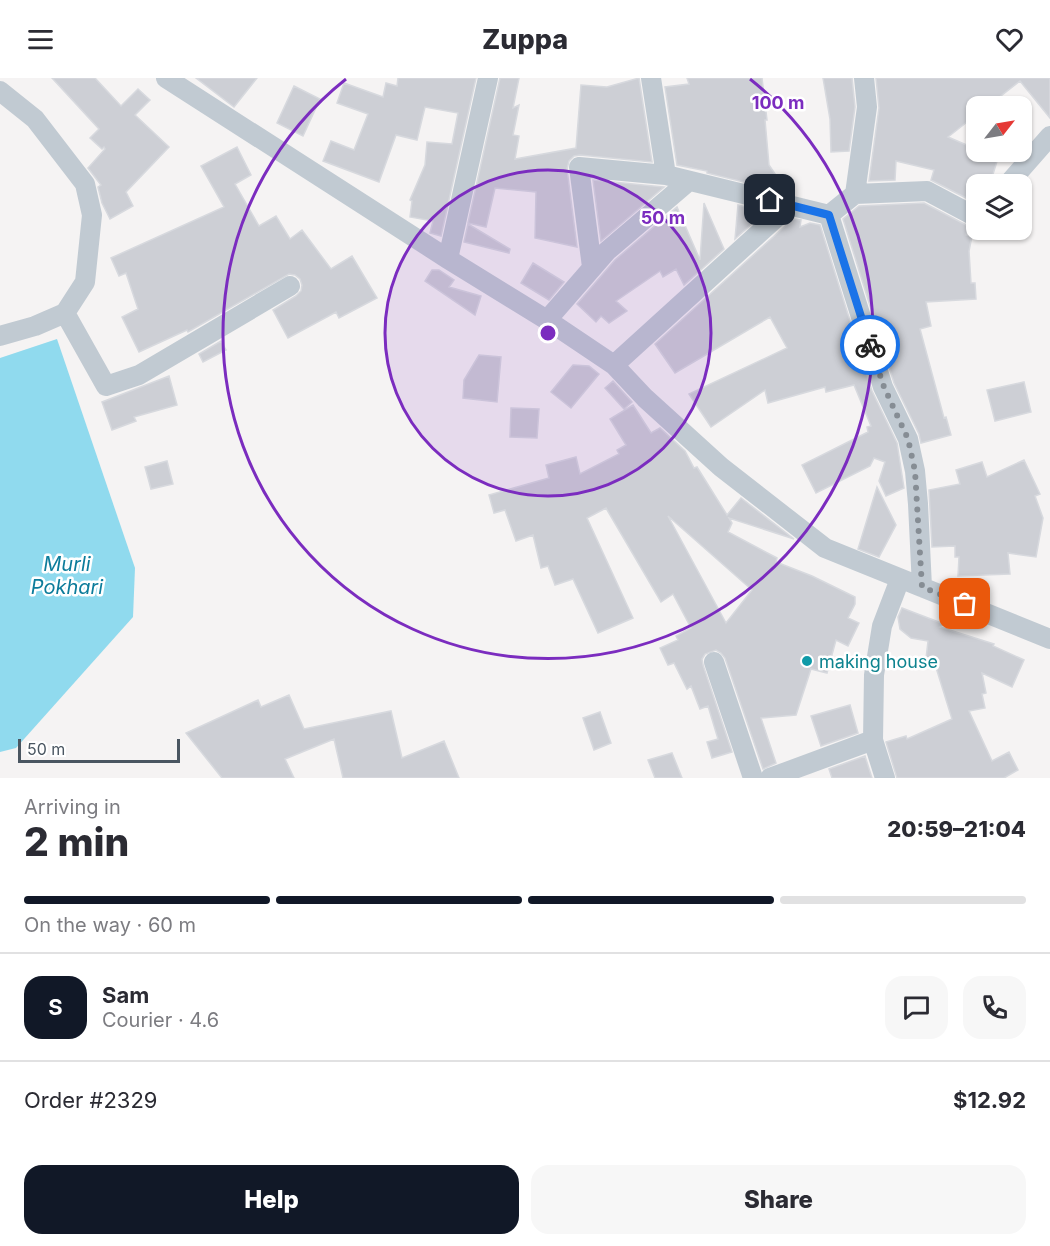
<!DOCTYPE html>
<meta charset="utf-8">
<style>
:root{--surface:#fff;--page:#f7f7f7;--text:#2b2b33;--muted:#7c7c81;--line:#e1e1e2;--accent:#111827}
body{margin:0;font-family:Inter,sans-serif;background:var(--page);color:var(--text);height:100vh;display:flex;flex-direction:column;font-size:22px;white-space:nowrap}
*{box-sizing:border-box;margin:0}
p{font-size:20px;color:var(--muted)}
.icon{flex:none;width:33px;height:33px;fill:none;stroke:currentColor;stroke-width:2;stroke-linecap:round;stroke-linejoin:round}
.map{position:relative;height:700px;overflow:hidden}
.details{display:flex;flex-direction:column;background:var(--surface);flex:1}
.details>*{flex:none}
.needle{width:39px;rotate:59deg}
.tools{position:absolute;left:966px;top:18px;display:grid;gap:12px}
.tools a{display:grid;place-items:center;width:66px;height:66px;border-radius:12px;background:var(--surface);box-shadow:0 2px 4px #0004;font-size:30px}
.scale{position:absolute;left:18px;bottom:15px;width:162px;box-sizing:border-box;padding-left:6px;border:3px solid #4a5661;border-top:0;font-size:16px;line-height:21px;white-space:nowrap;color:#4a5661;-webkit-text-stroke:4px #fff;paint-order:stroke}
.pin{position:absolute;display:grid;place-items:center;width:51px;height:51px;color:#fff;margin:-26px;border-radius:12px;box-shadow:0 3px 9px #0006}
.courier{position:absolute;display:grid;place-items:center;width:60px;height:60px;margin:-30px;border:4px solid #1a73e8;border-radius:50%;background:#fff;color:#222;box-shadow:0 2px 8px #0007}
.headline em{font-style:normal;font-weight:800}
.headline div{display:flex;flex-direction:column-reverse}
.headline{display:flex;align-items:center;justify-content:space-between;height:102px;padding:0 24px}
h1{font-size:39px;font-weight:800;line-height:45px}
.bar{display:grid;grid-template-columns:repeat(4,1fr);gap:9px 6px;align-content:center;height:72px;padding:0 24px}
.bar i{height:8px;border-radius:4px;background:var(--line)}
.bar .on{background:var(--accent)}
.bar p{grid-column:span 4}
.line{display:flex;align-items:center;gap:15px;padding:0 24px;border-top:2px solid var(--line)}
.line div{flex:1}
.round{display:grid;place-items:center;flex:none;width:63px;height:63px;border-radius:18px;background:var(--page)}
.cta{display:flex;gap:12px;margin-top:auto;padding:12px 24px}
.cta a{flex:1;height:69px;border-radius:18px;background:var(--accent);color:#fff;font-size:24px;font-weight:800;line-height:69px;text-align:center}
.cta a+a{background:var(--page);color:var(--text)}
header{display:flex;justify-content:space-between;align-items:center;height:78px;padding:0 24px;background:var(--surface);font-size:27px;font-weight:800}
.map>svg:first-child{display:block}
.water{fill:#90daee}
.building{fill:#cdcfd5;stroke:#d7d9de;stroke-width:1.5;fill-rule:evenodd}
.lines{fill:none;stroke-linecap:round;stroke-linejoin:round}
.street{stroke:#c1cad2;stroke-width:20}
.done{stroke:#868d94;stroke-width:6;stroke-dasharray:0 10.8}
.route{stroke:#1a73e8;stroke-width:8}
.ring{fill:none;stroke:#7b2cbf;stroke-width:3}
.culture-dot{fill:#0f9aa8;stroke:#fff;stroke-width:2}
.labels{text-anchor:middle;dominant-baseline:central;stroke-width:5;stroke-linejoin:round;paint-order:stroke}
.culture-label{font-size:18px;fill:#0d838f;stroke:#fff;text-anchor:start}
.water-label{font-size:20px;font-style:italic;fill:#0c7c9b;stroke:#fff}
.centre{fill:#7b2cbf;stroke:#fff;stroke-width:3}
.ring-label{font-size:18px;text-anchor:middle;font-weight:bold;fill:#7b2cbf;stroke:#fff;stroke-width:5;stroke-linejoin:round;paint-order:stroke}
</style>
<header><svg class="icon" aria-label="menu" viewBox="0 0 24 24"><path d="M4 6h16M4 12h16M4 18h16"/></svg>Zuppa<svg class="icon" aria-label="heart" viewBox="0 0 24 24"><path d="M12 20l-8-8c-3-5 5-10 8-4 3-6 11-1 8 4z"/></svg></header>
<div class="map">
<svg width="1050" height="700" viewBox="0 0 1050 700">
<rect width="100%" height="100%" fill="#f5f3f3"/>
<path class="water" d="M 57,261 L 135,490 L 133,539 L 16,670 L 0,674 L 0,280 Z"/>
<path class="building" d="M 52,0 L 95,0 L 121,28 L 138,11 L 150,22 L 135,37 L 169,69 L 126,114 L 133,128 L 110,141 L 102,125 L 98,109 L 101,107 L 88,90 L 105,71 L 104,69 L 102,71 L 90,60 L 99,51 Z
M 196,0 L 257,0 L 234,29 Z
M 398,0 L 476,0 L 441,158 L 430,155 L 433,143 L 410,139 L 412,123 L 410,122 L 425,87 L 427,64 L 452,66 L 458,35 L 425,29 L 417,62 L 396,57 L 379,104 L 323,83 L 331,63 L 354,72 L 368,36 L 337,25 L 344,5 L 383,19 L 386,5 L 397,8 Z
M 500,0 L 519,0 L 513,30 L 519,27 L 513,57 L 519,58 L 515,81 L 576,70 L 581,7 L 607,9 L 639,0 L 652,84 L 580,77 L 574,78 L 569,83 L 567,91 L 577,169 L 535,160 L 536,114 L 495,110 L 486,149 L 468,145 Z
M 687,0 L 762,0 L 767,42 L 765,42 L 769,87 L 788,115 L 707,95 L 707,93 L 677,87 L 665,9 L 689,6 Z
M 823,0 L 852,0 L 855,29 L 849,73 L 831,74 L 830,41 Z
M 876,0 L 1050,0 L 1050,40 L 1020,3 L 988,28 L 976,28 L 976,37 L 948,59 L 976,71 L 976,74 L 982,74 L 998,80 L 990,106 L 976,106 L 976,115 L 973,114 L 972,123 L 931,102 L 934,92 L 896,83 L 895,102 L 869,103 L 879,30 Z
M 294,8 L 320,21 L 303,58 L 277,45 Z
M 237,69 L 251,97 L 235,106 L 259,148 L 276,138 L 290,161 L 302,152 L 331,191 L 352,178 L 377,220 L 339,240 L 336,234 L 288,260 L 273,232 L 296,218 L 301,213 L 302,207 L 300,201 L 295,197 L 289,196 L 188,254 L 187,252 L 139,274 L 122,239 L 138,231 L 126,195 L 119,198 L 111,180 L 224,129 L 201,88 Z
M 593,102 L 664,109 L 601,163 Z
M 704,125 L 724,171 L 684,207 L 676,191 L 663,199 L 660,193 L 616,223 L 627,233 L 609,245 L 601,238 L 596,244 L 577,226 L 615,182 L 677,129 L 700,182 Z
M 924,125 L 968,148 L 966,157 L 972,158 L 969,173 L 971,205 L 975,205 L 976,221 L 926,224 L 931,248 L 920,251 L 944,340 L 946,339 L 951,357 L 921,365 L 919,356 L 894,305 L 843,141 L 859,128 Z
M 738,127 L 765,134 L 735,161 Z
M 793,141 L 801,142 L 800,149 L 810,145 L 820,147 L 872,313 L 897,365 L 904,410 L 886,418 L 879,403 L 885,384 L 874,380 L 870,388 L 816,415 L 802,387 L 868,354 L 867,349 L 871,348 L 854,307 L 826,314 L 825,309 L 768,325 L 765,312 L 711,349 L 689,316 L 787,270 L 770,239 L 675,295 L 655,266 Z
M 468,146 L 510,171 L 509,175 L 464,164 Z
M 533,185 L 564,204 L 549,222 L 521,205 Z
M 432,192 L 439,192 L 454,202 L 449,209 L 481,218 L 475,237 L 425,203 Z
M 221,263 L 226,272 L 203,284 L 199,276 Z
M 479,277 L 501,279 L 497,324 L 463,320 L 464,302 Z
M 573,287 L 589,288 L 599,296 L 571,330 L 551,314 Z
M 169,298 L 177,327 L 134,339 L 136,343 L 112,352 L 102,324 Z
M 613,303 L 632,324 L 624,331 L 605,310 Z
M 1024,304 L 1031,334 L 995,343 L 987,312 Z
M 633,327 L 651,355 L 660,350 L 685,373 L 694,390 L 697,389 L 727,437 L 741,420 L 794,461 L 729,440 L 732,445 L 728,454 L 777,480 L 776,484 L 812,498 L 855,519 L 855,526 L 848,540 L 859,545 L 848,568 L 836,562 L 827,595 L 811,591 L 796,637 L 761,640 L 776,685 L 763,691 L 725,580 L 721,575 L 716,572 L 705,576 L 702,581 L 703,587 L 732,674 L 712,680 L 707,664 L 718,661 L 708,628 L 700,631 L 691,608 L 687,611 L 674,585 L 668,587 L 660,570 L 678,562 L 676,558 L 691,550 L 673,516 L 661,524 L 606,430 L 587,440 L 633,540 L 598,555 L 573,501 L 555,507 L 548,488 L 541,490 L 533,457 L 516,463 L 505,432 L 494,435 L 489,417 L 549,400 L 546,387 L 576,379 L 580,396 L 619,376 L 617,372 L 626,367 L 610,341 ZM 668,438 L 752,512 L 726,545 Z
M 511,330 L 539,331 L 537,360 L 510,359 Z
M 1024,382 L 1040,416 L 1035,418 L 1043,440 L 1036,479 L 1008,475 L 1010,496 L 958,498 L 959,479 L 955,479 L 955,468 L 932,469 L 929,412 L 960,406 L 956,392 L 982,384 L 987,399 Z
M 167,383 L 173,406 L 151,411 L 145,389 Z
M 877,409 L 896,447 L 879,479 L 858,471 Z
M 902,530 L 944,546 L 940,549 L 994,566 L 993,568 L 1024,582 L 1012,609 L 982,595 L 986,615 L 982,616 L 985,630 L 969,633 L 992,683 L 1009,674 L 1018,692 L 1004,700 L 897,700 L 886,664 L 906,658 L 907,661 L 952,641 L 934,583 L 926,581 L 928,563 L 911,560 L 900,551 L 898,539 Z
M 289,617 L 304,651 L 391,633 L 402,680 L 444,663 L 459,700 L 343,700 L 334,661 L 285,681 L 294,700 L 222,700 L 186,655 L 258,622 L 261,629 Z
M 850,627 L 858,655 L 821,668 L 811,638 Z
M 600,634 L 611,665 L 594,672 L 583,640 Z
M 672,675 L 682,700 L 655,700 L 648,682 Z
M 865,678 L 872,700 L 832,700 L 829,691 Z"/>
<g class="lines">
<path class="street" d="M 166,0 L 448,181 L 547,242 L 614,287 L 645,320 L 721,389 L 825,470 L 1050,561
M 651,0 L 666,97
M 0,13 L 35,41 L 85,106 L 92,137 L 85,204 L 65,235 L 35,248 L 0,258
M 1008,106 L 1050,58
M 855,116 L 867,29 L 864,0
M 829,137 L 883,309 L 908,361 L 915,393 L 918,426 L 922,509
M 448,181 L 488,0
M 592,189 L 579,89 L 666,97 L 829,137 L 855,116 L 927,113 L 976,139
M 65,235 L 106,308 L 139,297 L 290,208
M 547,242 L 607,173 L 689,103
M 614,287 L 790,127
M 714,584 L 753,700
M 770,700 L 873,662
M 885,700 L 873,662 L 874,597 L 882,548 L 900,501"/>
</g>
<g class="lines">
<path class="done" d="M 870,267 L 884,309 L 908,361 L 915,393 L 922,509 L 965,526"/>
<path class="route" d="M 770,122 L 829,137 L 870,267"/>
</g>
<circle cx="548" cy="255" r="163" fill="#7b2cbf" fill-opacity=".12"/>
<g class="ring">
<circle cx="548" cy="255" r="163"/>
<path d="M750 1A325 325 0 1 1 346 1"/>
</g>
<circle class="culture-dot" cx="807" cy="583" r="6"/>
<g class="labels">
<g class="culture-label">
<text x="819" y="583">making house</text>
</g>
<g class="water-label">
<text x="67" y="486">Murli<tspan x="67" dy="23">Pokhari</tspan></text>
</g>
</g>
<circle cx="548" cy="255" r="9" class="centre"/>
<g class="ring-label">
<text x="778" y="31">100 m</text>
<text x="663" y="146">50 m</text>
</g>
</svg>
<div class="tools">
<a><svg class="needle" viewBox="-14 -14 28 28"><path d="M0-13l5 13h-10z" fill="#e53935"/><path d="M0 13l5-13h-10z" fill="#7c7c81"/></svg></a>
<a><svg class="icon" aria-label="layers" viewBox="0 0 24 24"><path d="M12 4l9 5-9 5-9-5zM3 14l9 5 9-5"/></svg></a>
</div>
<div class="scale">50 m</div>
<div class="pin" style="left:965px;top:526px;background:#ea580c"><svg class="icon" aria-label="bag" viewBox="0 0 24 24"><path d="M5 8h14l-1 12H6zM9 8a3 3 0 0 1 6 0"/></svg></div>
<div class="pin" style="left:770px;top:122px;background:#1f2937"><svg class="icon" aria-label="home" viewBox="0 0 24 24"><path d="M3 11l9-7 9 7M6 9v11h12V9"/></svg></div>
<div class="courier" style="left:870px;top:267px"><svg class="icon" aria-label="bike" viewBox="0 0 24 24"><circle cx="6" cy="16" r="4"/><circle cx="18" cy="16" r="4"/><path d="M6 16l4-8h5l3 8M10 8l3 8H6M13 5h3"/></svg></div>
</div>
<section class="details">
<div class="headline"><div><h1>2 min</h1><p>Arriving in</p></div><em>20:59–21:04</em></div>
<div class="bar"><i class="on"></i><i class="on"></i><i class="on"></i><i></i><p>On the way · 60 m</p></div>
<div class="line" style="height:108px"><b class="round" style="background:var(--accent);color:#fff">S</b><div><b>Sam</b><p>Courier · 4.6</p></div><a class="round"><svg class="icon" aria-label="chat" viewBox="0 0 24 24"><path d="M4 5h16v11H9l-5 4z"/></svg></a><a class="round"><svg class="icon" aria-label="phone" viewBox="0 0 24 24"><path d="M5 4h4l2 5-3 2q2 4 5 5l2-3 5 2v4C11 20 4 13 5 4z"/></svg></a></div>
<div class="line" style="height:78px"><div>Order #2329</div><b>$12.92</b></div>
<div class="cta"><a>Help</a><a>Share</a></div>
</section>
